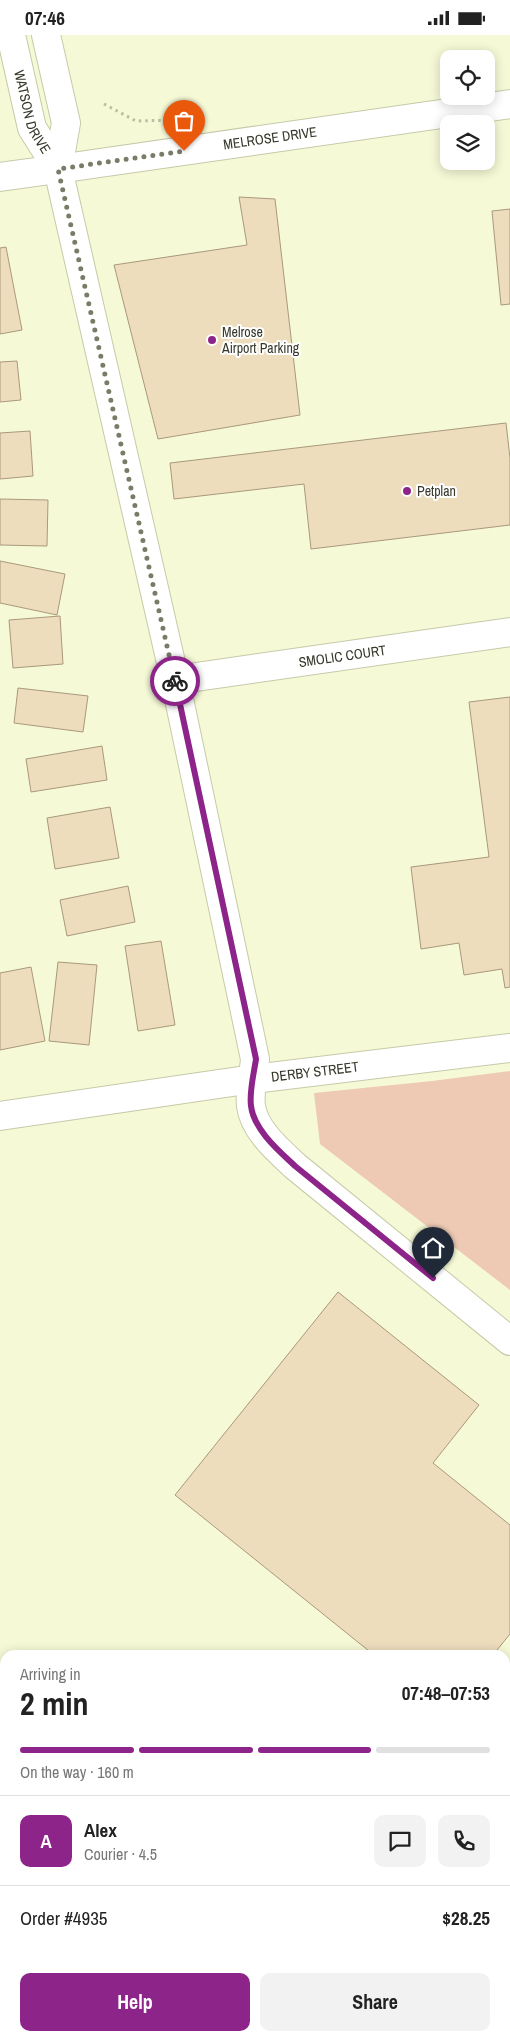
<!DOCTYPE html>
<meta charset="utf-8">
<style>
:root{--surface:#fff;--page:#f2f2f2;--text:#222;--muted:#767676;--line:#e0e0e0;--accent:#8d248a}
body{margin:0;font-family:"Archivo Narrow",sans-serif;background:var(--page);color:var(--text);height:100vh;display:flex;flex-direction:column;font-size:19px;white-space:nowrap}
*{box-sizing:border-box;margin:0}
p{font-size:16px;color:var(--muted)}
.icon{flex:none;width:28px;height:28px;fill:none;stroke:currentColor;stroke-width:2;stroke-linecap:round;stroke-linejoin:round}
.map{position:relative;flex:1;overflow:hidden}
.panel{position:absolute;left:0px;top:1615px;width:510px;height:391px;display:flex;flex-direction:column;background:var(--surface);border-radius:15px 15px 0 0;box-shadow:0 2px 12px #0003}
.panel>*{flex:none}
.controls{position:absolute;left:440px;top:15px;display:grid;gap:10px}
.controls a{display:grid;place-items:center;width:55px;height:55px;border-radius:10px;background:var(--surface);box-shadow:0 2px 12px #0003;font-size:25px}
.pin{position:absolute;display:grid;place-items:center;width:42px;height:42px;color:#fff;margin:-51px -21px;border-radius:50% 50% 50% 0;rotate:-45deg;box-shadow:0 0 5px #0007}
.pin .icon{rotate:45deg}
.courier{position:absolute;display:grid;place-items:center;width:50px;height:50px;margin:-25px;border:4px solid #8d248a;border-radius:50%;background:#fff;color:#222;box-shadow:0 1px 6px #0007}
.head em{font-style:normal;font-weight:700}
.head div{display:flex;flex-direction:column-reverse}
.head{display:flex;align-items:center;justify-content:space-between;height:85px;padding:0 20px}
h1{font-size:32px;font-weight:700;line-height:38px}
.bar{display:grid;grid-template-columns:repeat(4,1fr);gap:8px 5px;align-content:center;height:60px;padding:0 20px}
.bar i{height:6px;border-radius:4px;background:var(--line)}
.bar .on{background:var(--accent)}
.bar p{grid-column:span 4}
.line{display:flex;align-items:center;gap:12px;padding:0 20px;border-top:1px solid var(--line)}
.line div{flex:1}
.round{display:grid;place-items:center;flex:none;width:52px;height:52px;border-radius:10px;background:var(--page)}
.button{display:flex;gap:10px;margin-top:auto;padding:10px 20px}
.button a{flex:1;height:58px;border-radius:10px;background:var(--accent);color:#fff;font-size:20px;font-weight:700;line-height:58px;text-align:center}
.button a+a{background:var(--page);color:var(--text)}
.status{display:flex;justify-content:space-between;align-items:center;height:35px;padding:0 25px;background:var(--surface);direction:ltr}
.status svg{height:14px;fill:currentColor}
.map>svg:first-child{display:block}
.green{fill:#eecab4}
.building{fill:#edddbd;stroke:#a9997c}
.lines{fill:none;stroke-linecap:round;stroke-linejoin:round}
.street-casing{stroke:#c7caa9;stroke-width:30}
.secondary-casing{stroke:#c7caa9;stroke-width:30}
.path{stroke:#bbbea2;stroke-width:3;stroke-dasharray:2.5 4;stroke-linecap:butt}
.street{stroke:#fff;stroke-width:28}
.secondary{stroke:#fff;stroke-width:28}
.done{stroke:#7a7c67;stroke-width:5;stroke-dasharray:0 9}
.route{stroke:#8d248a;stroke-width:6}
.poi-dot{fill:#8d248a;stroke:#fff;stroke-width:2}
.labels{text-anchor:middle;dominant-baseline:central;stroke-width:4;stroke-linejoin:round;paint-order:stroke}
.street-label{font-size:14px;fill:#37382b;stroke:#fff}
.poi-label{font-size:14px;fill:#37382b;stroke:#fff;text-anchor:start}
</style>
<div class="status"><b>07:46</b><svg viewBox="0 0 49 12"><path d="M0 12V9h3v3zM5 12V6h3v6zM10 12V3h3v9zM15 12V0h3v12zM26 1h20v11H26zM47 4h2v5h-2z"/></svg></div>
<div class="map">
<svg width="510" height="2006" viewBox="0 0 510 2006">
<rect width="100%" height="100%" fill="#f5f9d6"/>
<path class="green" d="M 510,1036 L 510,1255 L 320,1109 L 314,1058 L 432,1046 Z"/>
<path class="building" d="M 239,162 L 275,164 L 300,380 L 158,404 L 114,230 L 247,210 Z
M 510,174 L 510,269 L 501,270 L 492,176 Z
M 6,212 L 22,295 L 0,299 L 0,213 Z
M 17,326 L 21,365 L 0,367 L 0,327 Z
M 506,388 L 510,423 L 510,490 L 311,514 L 304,449 L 174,464 L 170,428 Z
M 30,396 L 33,441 L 0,444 L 0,398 Z
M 0,464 L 48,465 L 47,511 L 0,510 Z
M 0,526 L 65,539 L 57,580 L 0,568 Z
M 60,581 L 63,629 L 13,633 L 9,585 Z
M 18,653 L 88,661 L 83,697 L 14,688 Z
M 510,662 L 510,952 L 505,953 L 502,934 L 464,940 L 459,908 L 421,914 L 411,832 L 489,822 L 469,667 Z
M 102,711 L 107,745 L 31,757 L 26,724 Z
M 110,772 L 119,823 L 55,834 L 47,783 Z
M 128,851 L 135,887 L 67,901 L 60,865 Z
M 161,906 L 175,990 L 138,996 L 125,911 Z
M 58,927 L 97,930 L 89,1010 L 49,1006 Z
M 31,932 L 45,1006 L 0,1015 L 0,938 Z
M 338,1257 L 479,1370 L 433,1428 L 510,1490 L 510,1599 L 493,1620 L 374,1620 L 175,1460 Z"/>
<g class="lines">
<g class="street-casing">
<g id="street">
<path d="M 510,69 L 58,134 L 175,645 L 255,1024 C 254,1038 249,1057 251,1071 C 254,1095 279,1116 295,1131 L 510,1306"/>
<path id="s1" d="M 175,645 L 510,597"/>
<path id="s2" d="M 0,1081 L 253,1044 L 510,1013"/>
</g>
</g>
<g class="secondary-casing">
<g id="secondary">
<path id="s3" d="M 11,0 L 32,93 L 58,134"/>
<path d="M 46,0 L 66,88 L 58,134"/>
<path d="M 0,142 L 58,134"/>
</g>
</g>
<path class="path" d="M 104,69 L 136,86 L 175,85 L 180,87"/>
<use href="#street" class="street"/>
<use href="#secondary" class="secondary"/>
</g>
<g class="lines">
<path class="done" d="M 175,646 L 58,134 L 184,116"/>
<path class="route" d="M 175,646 L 256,1024 C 254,1038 249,1057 251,1071 C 254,1095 279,1116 295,1131 L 433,1243"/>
</g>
<g class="poi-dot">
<circle cx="212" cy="305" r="5"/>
<circle cx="407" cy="456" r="5"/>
</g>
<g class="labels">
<g class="street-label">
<text stroke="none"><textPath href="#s3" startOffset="80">WATSON DRIVE</textPath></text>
<text transform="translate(270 103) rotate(-8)">MELROSE DRIVE</text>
<text stroke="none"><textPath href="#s1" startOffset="169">SMOLIC COURT</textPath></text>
<text stroke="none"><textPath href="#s2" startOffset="318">DERBY STREET</textPath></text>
</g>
<g class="poi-label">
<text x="222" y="297">Melrose<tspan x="222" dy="16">Airport Parking</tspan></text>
<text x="417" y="456">Petplan</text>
</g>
</g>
</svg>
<div class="controls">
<a><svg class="icon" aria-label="locate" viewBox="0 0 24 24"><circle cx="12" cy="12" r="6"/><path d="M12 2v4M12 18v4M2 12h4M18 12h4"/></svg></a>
<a><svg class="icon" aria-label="layers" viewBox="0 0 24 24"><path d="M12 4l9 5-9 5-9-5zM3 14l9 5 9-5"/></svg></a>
</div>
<div class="pin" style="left:184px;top:116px;background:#ea580c"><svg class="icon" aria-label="bag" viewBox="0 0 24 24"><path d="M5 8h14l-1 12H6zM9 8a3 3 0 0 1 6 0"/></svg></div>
<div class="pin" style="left:433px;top:1243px;background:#1f2937"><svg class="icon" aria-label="home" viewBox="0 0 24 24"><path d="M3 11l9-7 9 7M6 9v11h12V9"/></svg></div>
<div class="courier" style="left:175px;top:646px"><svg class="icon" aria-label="bike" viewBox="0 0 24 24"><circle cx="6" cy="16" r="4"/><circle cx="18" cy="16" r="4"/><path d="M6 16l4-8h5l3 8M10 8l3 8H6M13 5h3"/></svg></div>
<section class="panel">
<div class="head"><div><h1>2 min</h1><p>Arriving in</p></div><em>07:48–07:53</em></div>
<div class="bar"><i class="on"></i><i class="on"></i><i class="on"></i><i></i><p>On the way · 160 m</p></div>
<div class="line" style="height:90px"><b class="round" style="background:var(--accent);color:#fff">A</b><div><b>Alex</b><p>Courier · 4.5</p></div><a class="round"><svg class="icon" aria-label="chat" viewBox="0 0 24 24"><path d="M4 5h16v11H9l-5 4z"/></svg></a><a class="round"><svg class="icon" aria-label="phone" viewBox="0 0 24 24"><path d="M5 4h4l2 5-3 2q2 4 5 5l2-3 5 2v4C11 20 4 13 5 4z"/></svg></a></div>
<div class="line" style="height:65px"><div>Order #4935</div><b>$28.25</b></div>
<div class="button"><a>Help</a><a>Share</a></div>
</section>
</div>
